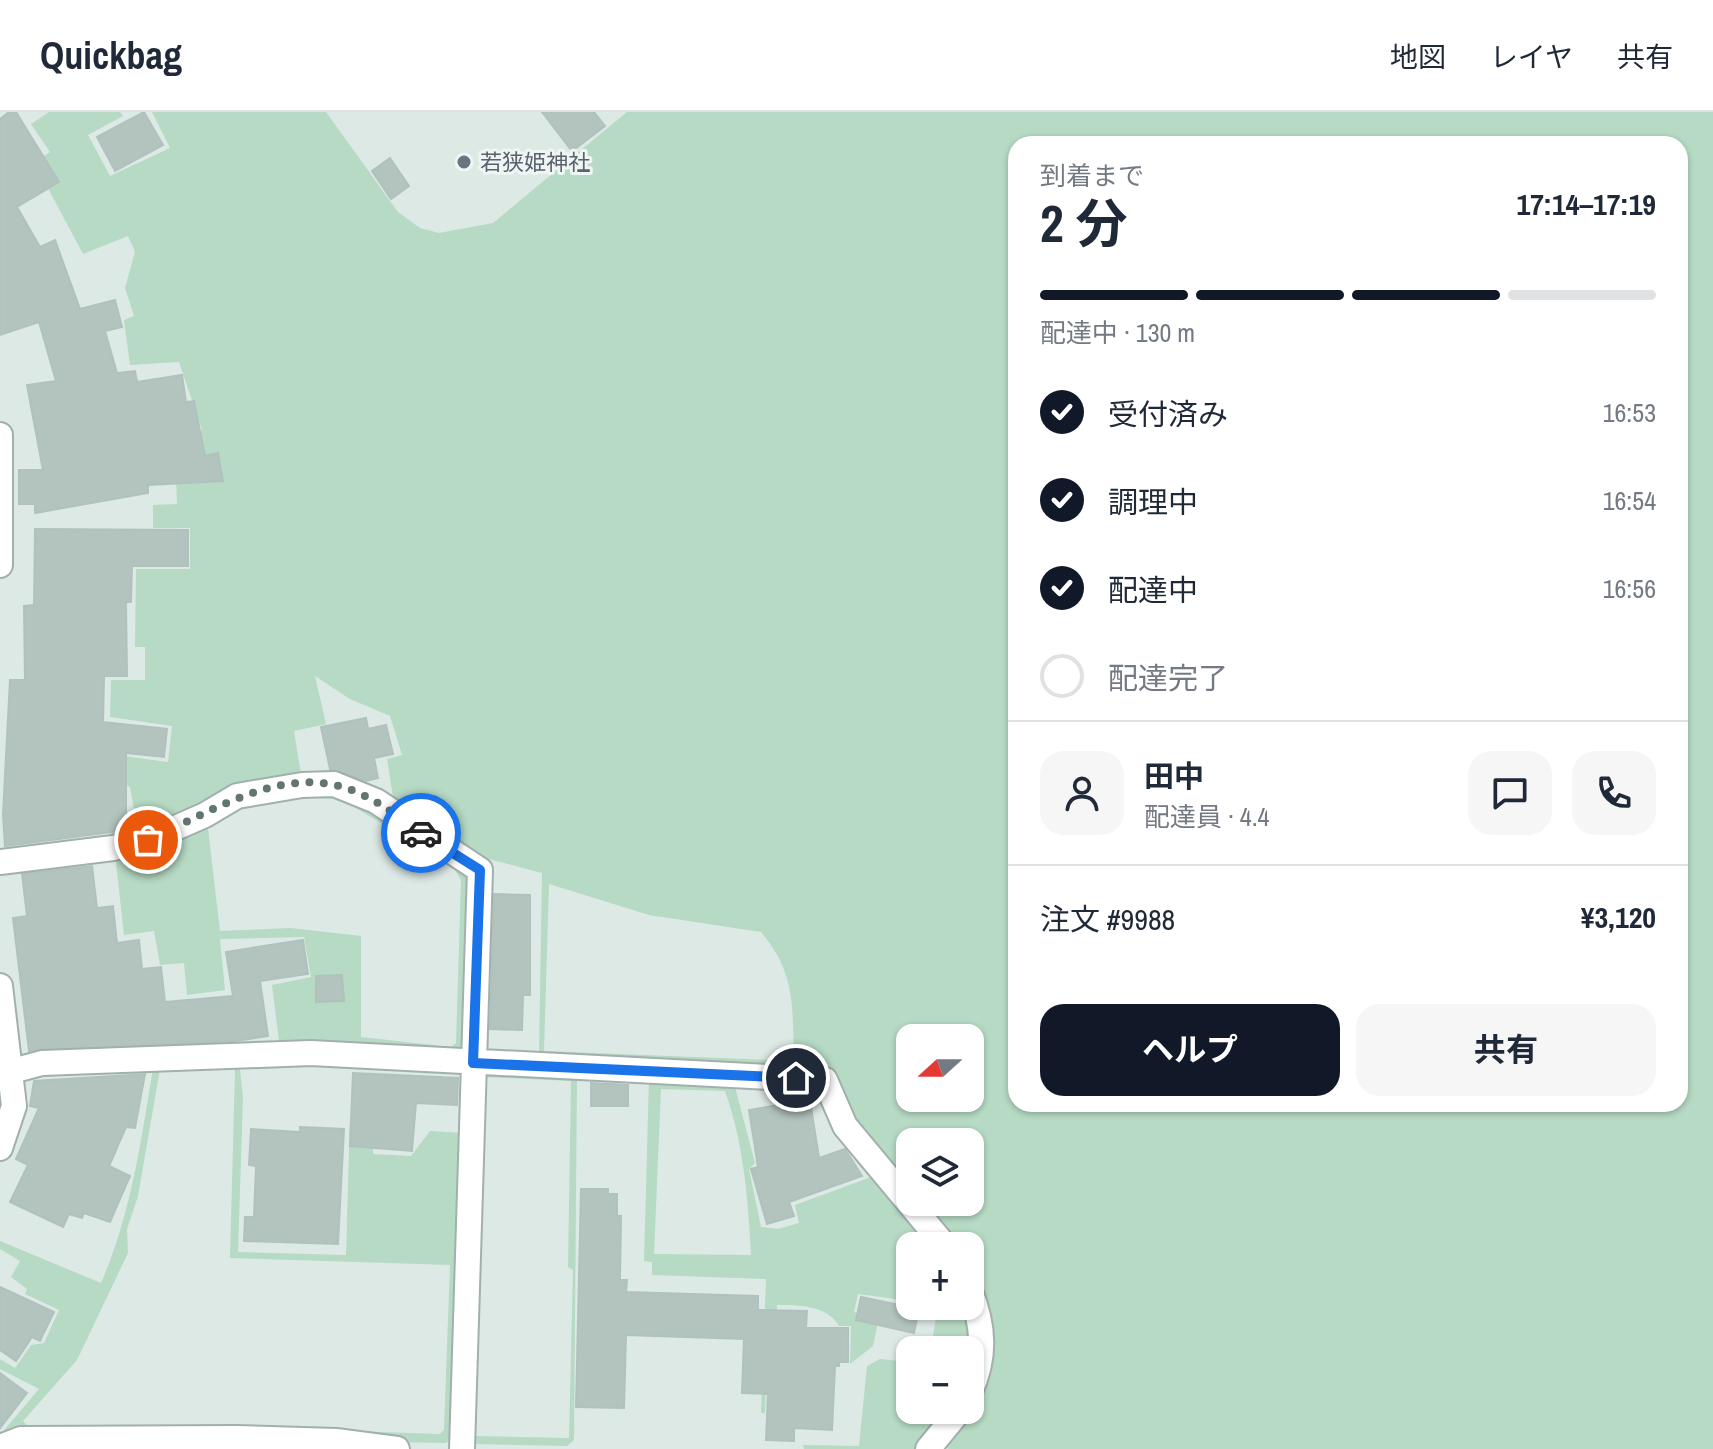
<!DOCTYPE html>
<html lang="ja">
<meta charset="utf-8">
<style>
:root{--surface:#fff;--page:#f6f6f7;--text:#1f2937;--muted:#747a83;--line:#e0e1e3;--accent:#111827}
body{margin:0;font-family:"Archivo Narrow","Noto Sans JP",sans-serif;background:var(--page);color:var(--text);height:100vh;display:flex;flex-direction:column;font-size:30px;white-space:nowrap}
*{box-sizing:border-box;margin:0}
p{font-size:26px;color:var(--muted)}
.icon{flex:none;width:44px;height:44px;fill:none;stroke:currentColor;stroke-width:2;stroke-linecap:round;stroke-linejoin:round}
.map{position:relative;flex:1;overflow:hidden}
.sheet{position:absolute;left:1008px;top:24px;width:680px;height:976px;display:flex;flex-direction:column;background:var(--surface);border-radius:24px;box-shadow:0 2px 6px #0004}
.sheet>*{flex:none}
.needle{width:52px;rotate:249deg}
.fabs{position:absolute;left:896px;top:912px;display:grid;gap:16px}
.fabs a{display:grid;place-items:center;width:88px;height:88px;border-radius:16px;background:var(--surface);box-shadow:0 2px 6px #0004;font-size:40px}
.pin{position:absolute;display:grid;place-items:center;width:68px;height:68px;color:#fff;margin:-34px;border:4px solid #fff;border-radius:50%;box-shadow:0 2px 8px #0007}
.courier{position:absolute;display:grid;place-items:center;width:80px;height:80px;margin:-40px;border:6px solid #1a73e8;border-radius:50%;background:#fff;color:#222;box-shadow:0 2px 10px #0007}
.overview em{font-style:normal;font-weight:700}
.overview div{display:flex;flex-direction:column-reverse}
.overview{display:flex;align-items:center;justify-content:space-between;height:136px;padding:0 32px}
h1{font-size:52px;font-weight:700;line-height:60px}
.bar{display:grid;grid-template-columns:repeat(4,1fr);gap:12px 8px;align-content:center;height:96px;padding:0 32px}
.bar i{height:10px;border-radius:6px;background:var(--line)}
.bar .on{background:var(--accent)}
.bar p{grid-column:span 4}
.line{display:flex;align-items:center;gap:20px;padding:0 32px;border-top:2px solid var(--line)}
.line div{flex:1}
.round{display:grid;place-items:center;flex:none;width:84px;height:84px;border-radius:24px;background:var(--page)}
ol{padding:0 32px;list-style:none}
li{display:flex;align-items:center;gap:24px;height:88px}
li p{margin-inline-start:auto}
li .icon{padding:8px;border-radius:50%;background:var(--accent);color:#fff;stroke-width:4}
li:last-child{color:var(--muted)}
li i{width:44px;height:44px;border:4px solid var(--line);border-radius:50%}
.button{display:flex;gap:16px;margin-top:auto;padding:16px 32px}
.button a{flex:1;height:92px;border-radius:24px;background:var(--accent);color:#fff;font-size:32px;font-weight:700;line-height:92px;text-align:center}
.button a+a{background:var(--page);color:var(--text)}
header{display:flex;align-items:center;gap:48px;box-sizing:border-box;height:112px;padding:0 40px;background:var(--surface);border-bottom:2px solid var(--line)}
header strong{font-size:38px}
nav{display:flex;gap:44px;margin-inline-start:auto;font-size:28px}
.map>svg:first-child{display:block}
.green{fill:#b6dac4;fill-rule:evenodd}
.building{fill:#b3c3be;stroke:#b0c2bd;stroke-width:2}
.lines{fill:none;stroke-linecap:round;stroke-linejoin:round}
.minor-casing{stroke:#a1b0ac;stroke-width:28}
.minor{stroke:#fff;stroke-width:24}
.done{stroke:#627572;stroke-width:8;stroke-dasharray:0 14.4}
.route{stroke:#1a73e8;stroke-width:10}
.worship-dot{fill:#6b7280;stroke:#edf6f2;stroke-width:3}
.labels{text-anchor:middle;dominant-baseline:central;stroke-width:6;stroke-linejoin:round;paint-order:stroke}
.worship-label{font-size:22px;fill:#5b616d;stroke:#edf6f2;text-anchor:start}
</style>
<header>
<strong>Quickbag</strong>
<nav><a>地図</a><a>レイヤ</a><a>共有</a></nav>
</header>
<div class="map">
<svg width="1713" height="1337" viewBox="0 0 1713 1337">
<rect width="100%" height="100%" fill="#dde9e5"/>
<path class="green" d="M 49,0 L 120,0 L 123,4 L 88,23 L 110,64 L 170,36 L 152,0 L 326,0 L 398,100 L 420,116 L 439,121 L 493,111 L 627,0 L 1713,0 L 1713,1337 L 948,1337 L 946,1332 L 971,1296 L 984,1242 L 983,1195 L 970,1164 L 970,1134 L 954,1134 L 917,1090 L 970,1090 L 970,1030 L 910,1030 L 910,1082 L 848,1007 L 825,955 L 804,958 L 539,944 L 542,761 L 481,745 L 394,692 L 387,647 L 402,643 L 390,604 L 350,587 L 315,564 L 326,612 L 294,619 L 302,668 L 139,724 L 130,675 L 122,670 L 123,644 L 168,650 L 172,614 L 110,605 L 111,568 L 145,568 L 145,535 L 135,535 L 136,457 L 190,457 L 190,416 L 153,416 L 153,393 L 177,392 L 175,342 L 169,325 L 202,318 L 179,250 L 130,253 L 124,208 L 134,204 L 125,176 L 135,140 L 128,124 L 83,142 L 34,50 L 50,40 L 31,12 ZM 1016,32 L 1680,32 L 1680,992 L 1016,992 ZM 549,772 L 649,803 L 761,820 C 797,862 792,897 794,949 L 544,939 ZM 910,926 L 970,926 L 970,986 L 910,986 Z
M 334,679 L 374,696 L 470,766 L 463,938 L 279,929 L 272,873 L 311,865 L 304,825 L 220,827 L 225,878 L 187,883 L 184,851 L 160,853 L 154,819 L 124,823 L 115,742 L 240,690 ZM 301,685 L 333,687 L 351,693 L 453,755 L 461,768 L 456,931 L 451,935 L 361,925 L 361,824 L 291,816 L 220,819 L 208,716 L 242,697 Z
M 239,949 L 243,985 L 238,1140 L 346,1143 L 350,1004 L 374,1005 L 373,1042 L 411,1044 L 430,1019 L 463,1021 L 454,1325 L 446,1331 L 0,1323 L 39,1277 L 0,1257 L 0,1247 L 15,1256 L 31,1233 L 44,1231 L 59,1198 L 25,1182 L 27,1177 L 11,1165 L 20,1149 L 0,1137 L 0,1129 L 101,1171 C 132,1100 141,1027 154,951 ZM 160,957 L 235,957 L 230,1146 L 450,1153 L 444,1318 L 440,1322 L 234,1315 L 28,1314 L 23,1309 L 77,1248 L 128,1141 L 127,1117 L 138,1084 Z
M 480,960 L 577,964 L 574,1328 L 567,1334 L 472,1332 ZM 484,965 L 571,969 L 568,1155 L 573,1158 L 569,1326 L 476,1324 L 474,1317 Z
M 649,966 L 734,971 L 755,1051 L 749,1057 L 761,1115 L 778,1117 L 799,1111 L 795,1093 L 874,1064 L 937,1134 L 910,1134 L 910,1189 L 858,1182 L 854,1200 L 879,1206 L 873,1234 L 850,1252 L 851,1214 L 839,1214 C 827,1193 798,1193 777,1193 L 775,1250 L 766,1268 L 765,1301 L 761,1301 L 766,1167 L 652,1163 L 652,1150 L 644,1149 ZM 661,977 L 725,979 C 744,1032 748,1087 751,1143 L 654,1142 Z
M 928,1194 L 968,1194 L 973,1234 L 939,1231 L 933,1223 L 937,1201 Z
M 880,1247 L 910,1250 L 910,1298 L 946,1298 L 916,1337 L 804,1337 L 803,1333 L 859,1334 L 867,1254 Z"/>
<path class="building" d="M 9,0 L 16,0 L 59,70 L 17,95 L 40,135 L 55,128 L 80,197 L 115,188 L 122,215 L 105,219 L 117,261 L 135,259 L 137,270 L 182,263 L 186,290 L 194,289 L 205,344 L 218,341 L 223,369 L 148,373 L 148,381 L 35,401 L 35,392 L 19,392 L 19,358 L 43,358 L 27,273 L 56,269 L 39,210 L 0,223 L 0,7 Z
M 144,0 L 163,33 L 115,59 L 97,25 Z
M 542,0 L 594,0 L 605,14 L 572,39 Z
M 390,46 L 409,74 L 391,87 L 372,59 Z
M 35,417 L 188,418 L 188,454 L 132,454 L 131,490 L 126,490 L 127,564 L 104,564 L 103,610 L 167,617 L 164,645 L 126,641 L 126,718 L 5,734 L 3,702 L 10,568 L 25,568 L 24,494 L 34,493 Z
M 366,606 L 368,617 L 386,613 L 393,642 L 374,646 L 378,666 L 366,669 L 330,657 L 321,615 Z
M 92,754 L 97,796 L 113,794 L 117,831 L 139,828 L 142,857 L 161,855 L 165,890 L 233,884 L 226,840 L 303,828 L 308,862 L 260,869 L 268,924 L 236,929 L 29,939 L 13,806 L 27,804 L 22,762 Z
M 494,782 L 530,783 L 530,883 L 523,883 L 522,918 L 490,917 Z
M 342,863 L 344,889 L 316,890 L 316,864 Z
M 353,961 L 458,966 L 457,993 L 416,991 L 412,1039 L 350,1034 Z
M 145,962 L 135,1016 L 126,1015 L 109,1054 L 130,1064 L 110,1110 L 84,1101 L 82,1106 L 69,1102 L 63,1115 L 10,1090 L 28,1053 L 16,1047 L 39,996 L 30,994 L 34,969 Z
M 591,971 L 628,973 L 628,994 L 591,994 Z
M 783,981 L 809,982 L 819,1046 L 845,1037 L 862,1064 L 789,1090 L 794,1104 L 767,1112 L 751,1057 L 758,1055 L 749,998 L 785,992 Z
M 300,1015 L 344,1017 L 338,1132 L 244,1129 L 245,1105 L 254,1105 L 256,1054 L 249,1053 L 251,1017 L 300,1020 Z
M 581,1077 L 608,1077 L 608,1082 L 617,1082 L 617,1104 L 621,1104 L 620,1168 L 627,1168 L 626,1180 L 758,1184 L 758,1198 L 807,1199 L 806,1216 L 848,1216 L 848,1250 L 839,1250 L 839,1254 L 835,1254 L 832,1318 L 794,1316 L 794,1329 L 766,1328 L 768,1282 L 742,1281 L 744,1227 L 626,1223 L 624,1296 L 576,1295 Z
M 0,1175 L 54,1200 L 40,1229 L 32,1225 L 16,1249 L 0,1238 Z
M 861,1185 L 919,1197 L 914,1221 L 856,1208 Z
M 0,1261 L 27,1281 L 0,1316 Z"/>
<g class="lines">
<g class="minor-casing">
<path id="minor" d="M 0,323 L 0,453
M 0,750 L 113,736 L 148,728 L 205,703 L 237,684 L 302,673 L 334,672 L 376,689 L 480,758 L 462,1337
M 0,874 L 14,994 L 0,1036
M 12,959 L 42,951 L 311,941 L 825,968 L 845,1014 L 945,1134
M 970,1179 C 984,1214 986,1245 970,1280
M 0,1335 L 21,1327 L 236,1326 L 336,1329 L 397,1337
M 928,1337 L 960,1298"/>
</g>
<use href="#minor" class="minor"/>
</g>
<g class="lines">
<path class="done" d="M 148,728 C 203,704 271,659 335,673 C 367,680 395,702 421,721"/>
<path class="route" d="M 421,721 L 480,758 L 473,951 L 796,966"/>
</g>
<circle class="worship-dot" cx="464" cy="50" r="8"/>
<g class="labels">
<g class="worship-label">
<text x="480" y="50">若狭姫神社</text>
</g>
</g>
</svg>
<div class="fabs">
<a><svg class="needle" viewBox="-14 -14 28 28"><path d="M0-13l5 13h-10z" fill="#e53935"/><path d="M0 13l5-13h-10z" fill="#747a83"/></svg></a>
<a><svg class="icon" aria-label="layers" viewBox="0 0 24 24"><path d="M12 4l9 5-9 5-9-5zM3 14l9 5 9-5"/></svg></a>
<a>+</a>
<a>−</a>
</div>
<div class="pin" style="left:148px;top:728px;background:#ea580c"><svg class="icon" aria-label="bag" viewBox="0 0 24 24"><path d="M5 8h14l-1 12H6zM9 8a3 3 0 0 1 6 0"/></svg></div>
<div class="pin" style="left:796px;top:966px;background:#1f2937"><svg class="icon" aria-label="home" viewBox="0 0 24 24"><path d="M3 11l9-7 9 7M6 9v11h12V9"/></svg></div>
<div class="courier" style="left:421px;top:721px"><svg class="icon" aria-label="car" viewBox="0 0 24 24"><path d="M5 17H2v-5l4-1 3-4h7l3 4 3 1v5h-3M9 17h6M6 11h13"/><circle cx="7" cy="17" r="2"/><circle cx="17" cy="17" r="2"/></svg></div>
<section class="sheet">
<div class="overview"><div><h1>2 分</h1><p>到着まで</p></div><em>17:14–17:19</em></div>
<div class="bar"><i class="on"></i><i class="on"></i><i class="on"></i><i></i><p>配達中 · 130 m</p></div>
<ol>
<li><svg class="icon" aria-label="check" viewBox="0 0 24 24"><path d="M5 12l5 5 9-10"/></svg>受付済み<p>16:53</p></li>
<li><svg class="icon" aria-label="check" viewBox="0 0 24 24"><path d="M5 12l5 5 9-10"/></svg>調理中<p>16:54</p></li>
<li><svg class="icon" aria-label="check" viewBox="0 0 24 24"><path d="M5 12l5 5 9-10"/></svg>配達中<p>16:56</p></li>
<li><i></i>配達完了</li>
</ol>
<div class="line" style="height:144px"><a class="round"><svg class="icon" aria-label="person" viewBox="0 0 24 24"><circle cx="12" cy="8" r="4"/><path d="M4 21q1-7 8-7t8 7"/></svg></a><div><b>田中</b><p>配達員 · 4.4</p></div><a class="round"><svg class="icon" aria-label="chat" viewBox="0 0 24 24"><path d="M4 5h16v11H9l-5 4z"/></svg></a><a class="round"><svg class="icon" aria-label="phone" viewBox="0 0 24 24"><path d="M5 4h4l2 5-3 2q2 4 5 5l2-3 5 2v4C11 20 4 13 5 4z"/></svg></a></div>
<div class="line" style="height:104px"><div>注文 #9988</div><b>¥3,120</b></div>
<div class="button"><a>ヘルプ</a><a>共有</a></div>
</section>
</div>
